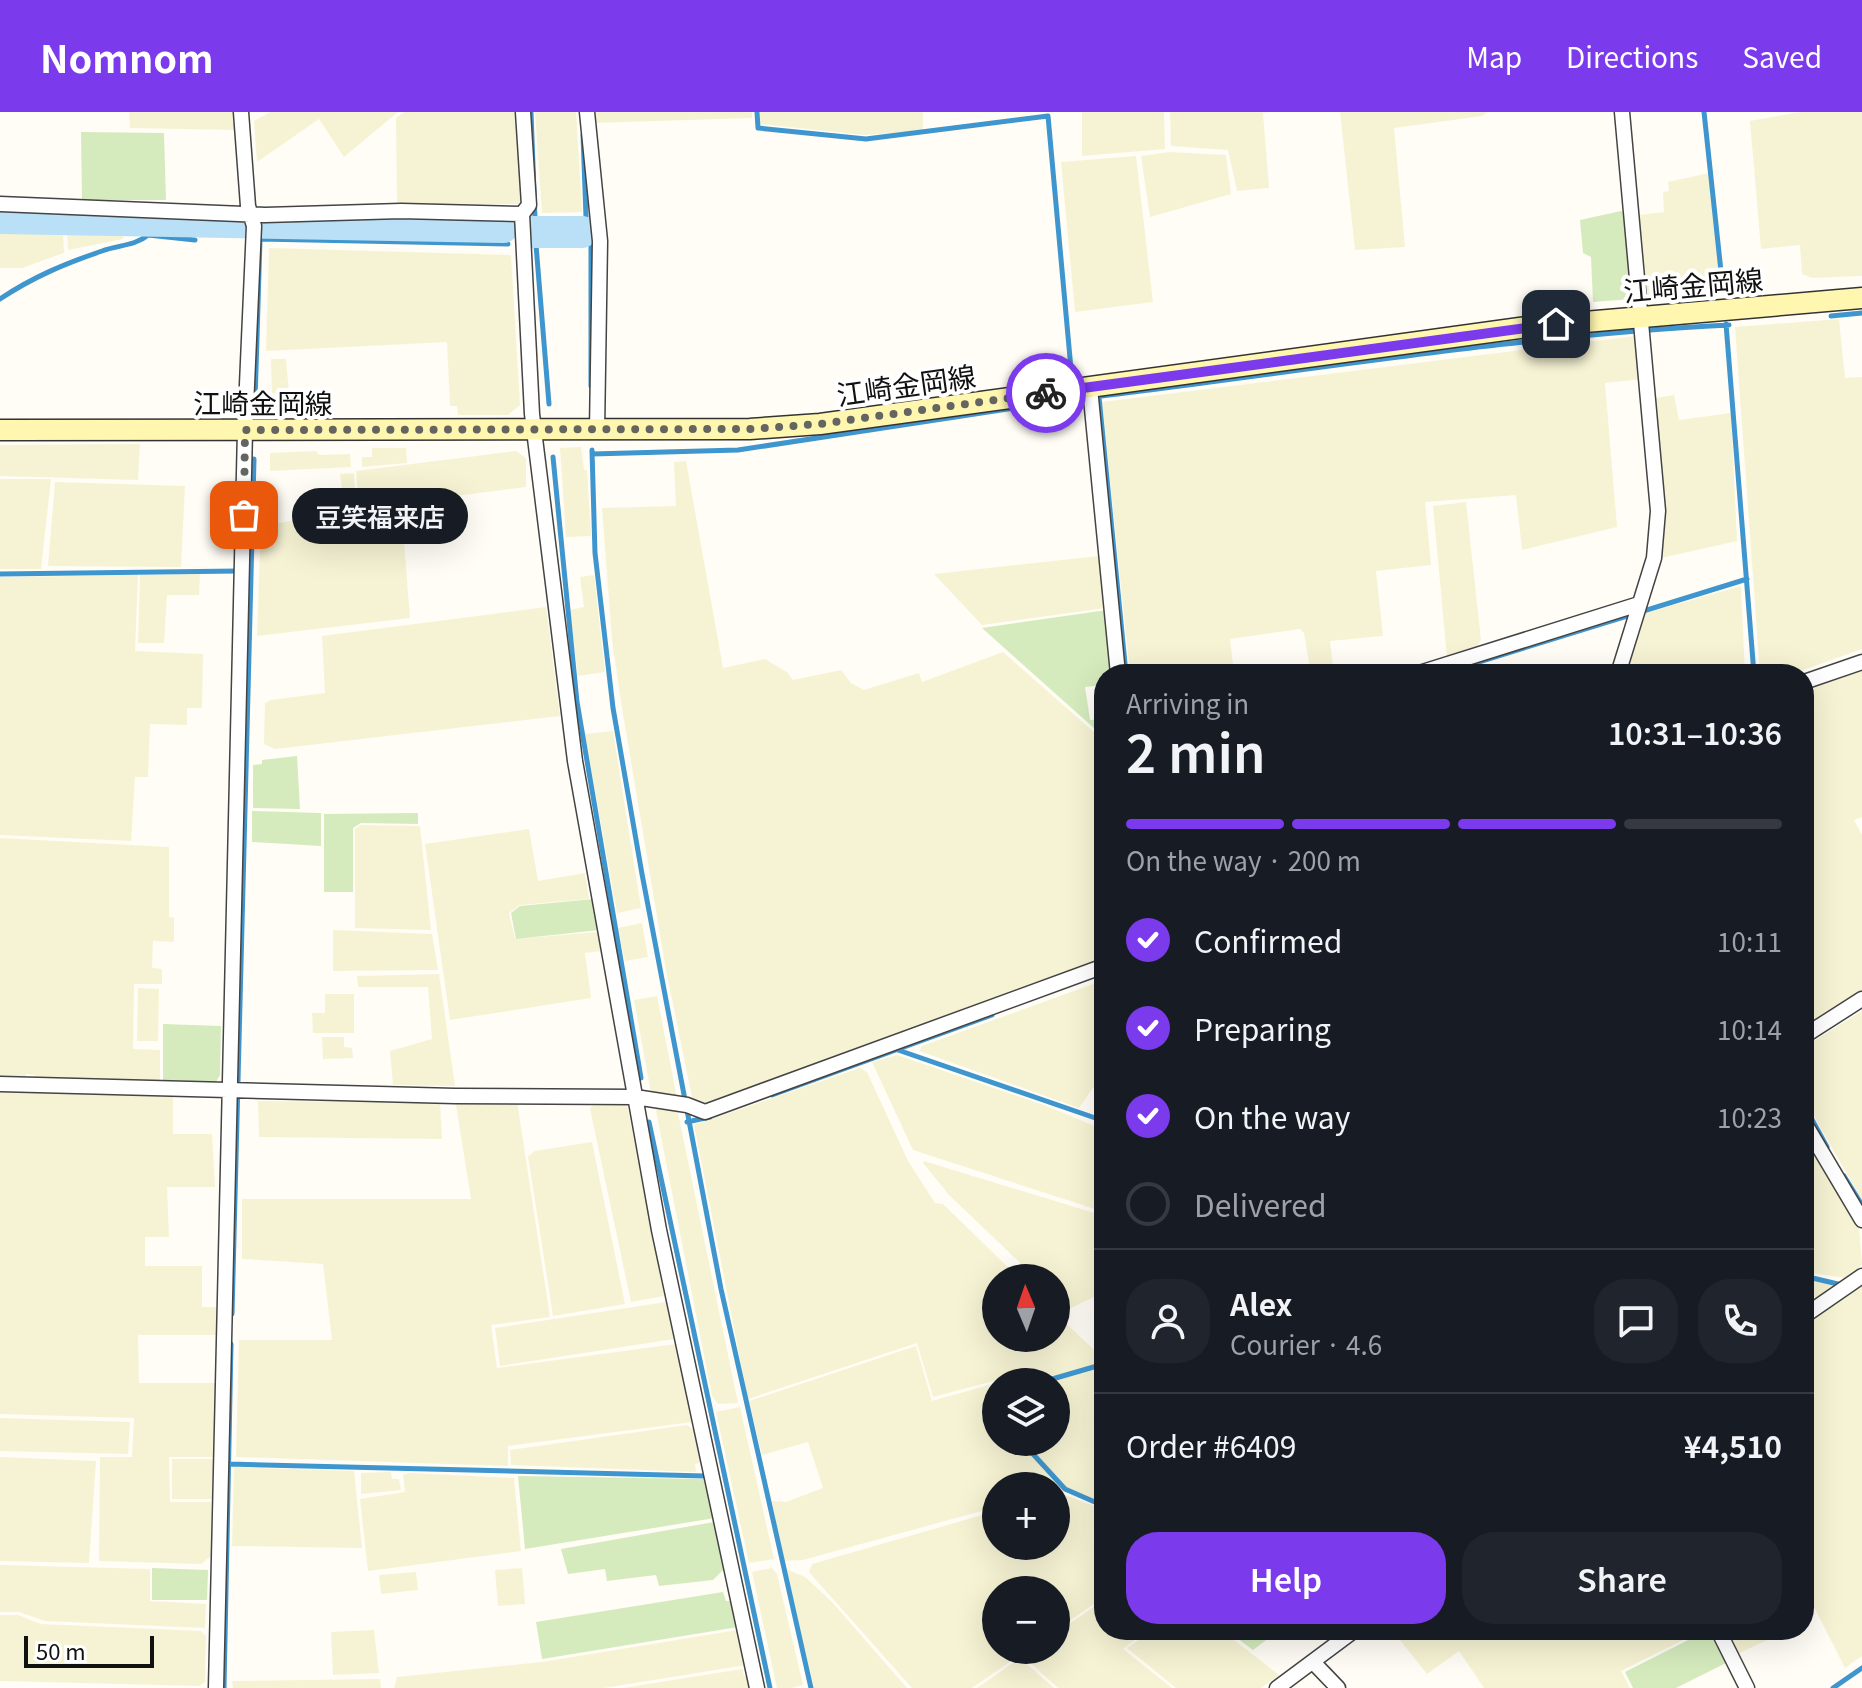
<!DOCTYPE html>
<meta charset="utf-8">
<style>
:root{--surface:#171b24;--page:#20242c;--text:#f1f3f6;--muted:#9ea1a6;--line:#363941;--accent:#7c3aed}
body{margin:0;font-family:Georgia,"Noto Sans JP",serif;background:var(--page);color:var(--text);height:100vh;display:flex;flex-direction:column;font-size:30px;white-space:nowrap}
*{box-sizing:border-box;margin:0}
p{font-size:26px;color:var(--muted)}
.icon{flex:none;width:44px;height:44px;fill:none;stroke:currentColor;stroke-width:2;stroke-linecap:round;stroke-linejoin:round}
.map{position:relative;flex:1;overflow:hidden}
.drawer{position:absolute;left:1094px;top:552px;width:720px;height:976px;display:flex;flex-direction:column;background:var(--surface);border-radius:32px;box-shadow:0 8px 32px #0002}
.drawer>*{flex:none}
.needle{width:52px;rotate:358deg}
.controls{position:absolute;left:982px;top:1152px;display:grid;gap:16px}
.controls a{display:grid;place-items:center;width:88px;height:88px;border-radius:50%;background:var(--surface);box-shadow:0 8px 32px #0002;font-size:40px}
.scale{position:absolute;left:24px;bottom:20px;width:130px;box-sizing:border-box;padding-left:8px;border:4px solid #111;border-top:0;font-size:22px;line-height:28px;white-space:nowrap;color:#111;-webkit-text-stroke:6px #fff;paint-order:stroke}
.pin{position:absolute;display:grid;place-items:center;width:68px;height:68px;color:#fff;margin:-34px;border-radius:16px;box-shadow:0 4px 12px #0006}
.courier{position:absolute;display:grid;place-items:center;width:80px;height:80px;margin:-40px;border:6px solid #7c3aed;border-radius:50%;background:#fff;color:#222;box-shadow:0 2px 10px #0007}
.bubble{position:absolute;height:56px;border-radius:28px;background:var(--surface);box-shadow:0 8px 32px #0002;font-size:26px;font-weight:600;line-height:56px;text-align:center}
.overview em{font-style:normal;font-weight:600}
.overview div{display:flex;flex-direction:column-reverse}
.overview{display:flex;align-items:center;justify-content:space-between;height:136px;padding:0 32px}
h1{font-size:52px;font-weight:600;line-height:60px}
.bar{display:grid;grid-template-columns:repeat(4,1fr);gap:12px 8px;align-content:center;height:96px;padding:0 32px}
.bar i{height:10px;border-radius:6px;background:var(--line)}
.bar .selected{background:var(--accent)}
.bar p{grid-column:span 4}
.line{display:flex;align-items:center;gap:20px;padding:0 32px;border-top:2px solid var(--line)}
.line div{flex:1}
.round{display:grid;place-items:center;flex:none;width:84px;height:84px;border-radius:32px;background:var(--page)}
ol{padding:0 32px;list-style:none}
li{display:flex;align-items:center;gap:24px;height:88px}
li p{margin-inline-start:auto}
li .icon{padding:8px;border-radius:50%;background:var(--accent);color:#fff;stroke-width:4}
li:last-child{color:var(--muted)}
li i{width:44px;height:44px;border:4px solid var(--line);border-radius:50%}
.action{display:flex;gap:16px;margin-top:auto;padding:16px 32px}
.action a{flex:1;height:92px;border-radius:32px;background:var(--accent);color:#fff;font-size:32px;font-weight:600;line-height:92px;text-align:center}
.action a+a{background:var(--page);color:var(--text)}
header{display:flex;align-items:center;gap:48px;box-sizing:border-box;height:112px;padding:0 40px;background:var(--accent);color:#fff}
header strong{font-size:38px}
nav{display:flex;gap:44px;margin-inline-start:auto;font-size:28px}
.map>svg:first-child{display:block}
.farmland{fill:#f6f3d4}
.green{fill:#d5ebbd}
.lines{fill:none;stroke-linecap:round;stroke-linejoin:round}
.stream{stroke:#3f96cf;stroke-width:5}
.river{stroke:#b9e0f7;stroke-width:32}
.minor-casing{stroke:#444;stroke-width:17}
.secondary-casing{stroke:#333;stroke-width:23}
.minor{stroke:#fff;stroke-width:14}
.secondary{stroke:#fff6b0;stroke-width:20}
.done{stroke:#646461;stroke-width:8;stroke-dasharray:0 14.4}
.route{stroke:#7c3aed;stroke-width:10}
.labels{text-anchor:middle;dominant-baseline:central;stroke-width:8;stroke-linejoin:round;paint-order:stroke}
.street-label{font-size:28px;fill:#111;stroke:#fff}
</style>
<header>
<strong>Nomnom</strong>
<nav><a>Map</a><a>Directions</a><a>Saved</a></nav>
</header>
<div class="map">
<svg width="1862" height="1576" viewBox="0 0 1862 1576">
<rect width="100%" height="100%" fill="#fffdf5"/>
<path class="farmland" d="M 129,0 L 234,0 L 236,18 L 130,16 Z
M 270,0 L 398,0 L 344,45 L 319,7 L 257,50 L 254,9 Z
M 404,0 L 516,0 L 522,92 L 397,92 L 396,6 Z
M 535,0 L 576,0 L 582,100 L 542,101 Z
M 593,0 L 752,0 L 752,6 L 593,11 Z
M 760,0 L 923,0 L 923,19 L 865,23 L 760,12 Z
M 1082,0 L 1164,0 L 1165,37 L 1082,44 Z
M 1170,0 L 1269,0 L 1263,1 L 1269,76 L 1237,79 L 1228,38 L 1171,34 Z
M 1340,0 L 1488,0 L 1482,4 L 1394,16 L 1405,135 L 1355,138 Z
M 1800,0 L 1862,0 L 1862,164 L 1812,166 L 1802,162 L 1800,133 L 1761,137 L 1750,9 Z
M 1170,40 L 1226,43 L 1231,82 L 1150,105 L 1141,44 Z
M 1136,44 L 1153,190 L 1075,200 L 1061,50 Z
M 1709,61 L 1721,170 L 1717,170 L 1717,177 L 1645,182 L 1639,103 L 1664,100 L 1663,80 L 1669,79 L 1668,70 Z
M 123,116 L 123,127 L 68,138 L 67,117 Z
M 0,117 L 63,117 L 64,141 L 22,156 L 0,156 Z
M 269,136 L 511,143 L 520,293 L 508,303 L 458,303 L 457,294 L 450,294 L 447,230 L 266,239 Z
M 1839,207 L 1845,266 L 1862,265 L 1862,537 L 1792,562 L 1760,562 L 1735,215 Z
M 1635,224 L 1641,267 L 1605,271 L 1617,415 L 1522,438 L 1516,383 L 1425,390 L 1431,453 L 1376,459 L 1383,524 L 1330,529 L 1334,562 L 1311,562 L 1304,521 L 1300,517 L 1230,527 L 1234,562 L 1130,562 L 1102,290 Z
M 271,247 L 286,247 L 289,281 L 272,281 Z
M 1674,283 L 1679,308 L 1731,301 L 1737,429 L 1661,446 L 1666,408 L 1655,286 Z
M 140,332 L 138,368 L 0,364 L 0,333 Z
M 581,335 L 584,358 L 587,358 L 591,424 L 566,425 L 560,336 Z
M 372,336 L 406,336 L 407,351 L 362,355 L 362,345 L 372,345 Z
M 316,339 L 319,343 L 350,342 L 351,355 L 270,359 L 270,341 Z
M 516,339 L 526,346 L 526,375 L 401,391 L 410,506 L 257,524 L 261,414 L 359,398 L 356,359 Z
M 686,349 L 723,556 L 765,547 L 788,561 L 793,568 L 841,558 L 851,571 L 864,578 L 919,561 L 922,570 L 1003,540 L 1104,629 L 1104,851 L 900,925 L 894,922 L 884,927 L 884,932 L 717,991 L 693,990 L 666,858 L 621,590 L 612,528 L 602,396 L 676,394 L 674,350 Z
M 354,361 L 356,394 L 344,394 L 340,362 Z
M 0,367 L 51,367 L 41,457 L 0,457 Z
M 55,370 L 185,374 L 181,455 L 48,454 Z
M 1466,390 L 1481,528 L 1475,537 L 1447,545 L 1433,394 Z
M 1099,444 L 1106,496 L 982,513 L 934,462 Z
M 200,462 L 199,483 L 167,483 L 164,531 L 138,531 L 140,463 Z
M 138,463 L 135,539 L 203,542 L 202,596 L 187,596 L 187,613 L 150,612 L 148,665 L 135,665 L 131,729 L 0,723 L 0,465 Z
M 594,463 L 605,560 L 578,564 L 570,498 L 584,495 L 580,465 Z
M 1741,474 L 1745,562 L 1627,562 L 1646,501 Z
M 546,495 L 560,604 L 275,637 L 264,632 L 265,591 L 271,588 L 325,581 L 322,524 Z
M 1862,557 L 1862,705 L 1854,708 L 1862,723 L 1862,882 L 1804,919 L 1804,681 L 1814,676 L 1804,656 L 1804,576 Z
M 613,619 L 641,796 L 617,801 L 585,622 Z
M 361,713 L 420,714 L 431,818 L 355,816 L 355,717 Z
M 529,717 L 538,769 L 585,761 L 589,787 L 520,793 L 509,801 L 515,827 L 598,820 L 602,839 L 585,841 L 591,886 L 450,908 L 425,732 Z
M 0,726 L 169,735 L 169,805 L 174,806 L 174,830 L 153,829 L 152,856 L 162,857 L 162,872 L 134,872 L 133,937 L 160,938 L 160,968 L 35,967 L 35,963 L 26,962 L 25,967 L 0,966 Z
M 642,811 L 648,845 L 625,849 L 618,816 Z
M 333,818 L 432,822 L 438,858 L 333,859 Z
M 439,862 L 455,974 L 393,973 L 390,939 L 432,927 L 428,875 L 358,875 L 357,864 Z
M 1104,868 L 1104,960 L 1079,996 L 919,939 L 922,934 Z
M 138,876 L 159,877 L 158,929 L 137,929 Z
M 325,882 L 354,882 L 354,921 L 313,921 L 312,901 L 325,901 Z
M 657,884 L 677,986 L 651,981 L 634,888 Z
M 1862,899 L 1862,1088 L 1804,987 L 1804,935 Z
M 322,925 L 344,925 L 344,935 L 352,936 L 353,946 L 323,947 Z
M 897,943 L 1044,993 L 1104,1018 L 1104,1100 L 913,1038 L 872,950 Z
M 860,956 L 867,960 L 908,1049 L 935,1091 L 943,1092 L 1019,1166 L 996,1166 L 996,1226 L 1056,1226 L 1056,1202 L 1104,1247 L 1104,1392 L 1066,1375 L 1025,1330 L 1056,1330 L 1056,1270 L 1003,1270 L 1001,1267 L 933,1285 L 917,1231 L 748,1287 L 694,1013 Z
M 0,977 L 173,980 L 173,1022 L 212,1022 L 215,1075 L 167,1075 L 169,1125 L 145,1125 L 145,1154 L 202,1154 L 202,1195 L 217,1195 L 218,1223 L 138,1223 L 139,1271 L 215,1271 L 214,1345 L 169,1345 L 170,1390 L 211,1390 L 211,1444 L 201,1452 L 99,1449 L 100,1345 L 132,1345 L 134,1306 L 0,1302 Z
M 258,989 L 440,990 L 442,1027 L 259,1025 Z
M 517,989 L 550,1205 L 491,1213 L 497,1256 L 676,1232 L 692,1310 L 508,1334 L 508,1354 L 236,1345 L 239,1228 L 332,1228 L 323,1152 L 242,1147 L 242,1087 L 471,1087 L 456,993 L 457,990 Z
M 627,993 L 664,1184 L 631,1190 L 590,997 L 592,994 Z
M 655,994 L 677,996 L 738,1291 L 718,1292 L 712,1284 Z
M 1804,1020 L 1859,1116 L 1862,1152 L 1855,1162 L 1846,1166 L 1804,1160 Z
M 592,1030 L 625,1192 L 553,1204 L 528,1044 L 535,1039 Z
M 924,1049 L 1104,1104 L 1104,1180 L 1069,1197 L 1056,1184 L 1056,1166 L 1036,1166 L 949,1083 L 923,1051 Z
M 1804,1166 L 1839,1175 L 1804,1198 Z
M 1862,1169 L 1862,1544 L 1845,1556 L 1804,1475 L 1804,1209 Z
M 666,1190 L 674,1227 L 500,1254 L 495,1216 Z
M 916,1234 L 932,1289 L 996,1271 L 996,1330 L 1019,1330 L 1058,1373 L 1058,1377 L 996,1374 L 996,1395 L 803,1448 L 783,1449 L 772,1389 L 786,1390 L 823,1376 L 808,1330 L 762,1343 L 749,1289 Z
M 740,1295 L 774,1447 L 749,1451 L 716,1300 Z
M 0,1306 L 130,1310 L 128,1342 L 0,1339 Z
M 687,1313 L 694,1318 L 700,1351 L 695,1352 L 696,1360 L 511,1353 L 510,1338 Z
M 0,1345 L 96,1349 L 89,1451 L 0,1449 Z
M 172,1347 L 213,1347 L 212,1387 L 172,1387 Z
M 234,1355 L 354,1359 L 362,1436 L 232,1434 Z
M 391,1360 L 392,1367 L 399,1367 L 401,1378 L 361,1382 L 361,1361 Z
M 409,1361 L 514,1366 L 521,1439 L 368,1459 L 360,1387 L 405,1380 L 403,1363 Z
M 1060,1381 L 1104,1398 L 1104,1485 L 1056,1518 L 1056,1478 L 996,1478 L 996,1538 L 1027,1538 L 972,1576 L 912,1576 L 809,1460 L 812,1452 L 996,1399 L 996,1434 L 1056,1434 L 1056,1382 Z
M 0,1453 L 150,1457 L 150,1489 L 206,1492 L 205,1516 L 45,1509 L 19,1500 L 0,1500 Z
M 522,1456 L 525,1492 L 498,1494 L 495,1458 Z
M 772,1456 L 777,1462 L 803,1573 L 792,1576 L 777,1576 L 752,1460 Z
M 786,1457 L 805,1465 L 832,1490 L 907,1576 L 814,1576 Z
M 416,1460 L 418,1478 L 381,1482 L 379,1463 Z
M 1104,1488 L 1104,1518 L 1147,1518 L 1123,1537 L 1172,1576 L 1058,1576 L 1023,1544 L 1031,1538 L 1056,1538 L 1056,1521 Z
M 0,1503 L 18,1503 L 41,1512 L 201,1519 L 206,1524 L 205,1570 L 199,1574 L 0,1569 Z
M 374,1518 L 379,1561 L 333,1563 L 331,1520 Z
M 738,1518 L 746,1553 L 604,1576 L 394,1576 L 397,1565 L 542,1550 Z
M 1154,1518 L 1221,1518 L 1279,1563 L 1261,1576 L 1176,1576 L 1127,1536 Z
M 1392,1518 L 1703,1518 L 1621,1559 L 1630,1576 L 1484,1576 L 1459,1539 L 1427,1562 Z
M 1723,1518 L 1773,1518 L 1776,1524 L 1735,1543 Z
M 1020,1546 L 1054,1576 L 977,1576 Z
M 742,1557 L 744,1564 L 749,1564 L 751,1576 L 623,1576 Z
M 380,1567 L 381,1576 L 233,1576 L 232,1569 Z"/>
<path class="green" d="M 81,20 L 164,21 L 166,88 L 82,88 Z
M 1621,99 L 1626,102 L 1632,187 L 1593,190 L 1591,145 L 1583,141 L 1580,108 Z
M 1107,498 L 1115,562 L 1104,562 L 1104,573 L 1085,575 L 1090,608 L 1104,607 L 1104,625 L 982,516 Z
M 297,644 L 300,697 L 253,696 L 253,653 L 262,652 L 262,648 Z
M 252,699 L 321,701 L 321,734 L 252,730 Z
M 418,701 L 418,712 L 361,711 L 353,716 L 353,780 L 324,780 L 324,702 Z
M 594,787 L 599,818 L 516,827 L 511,801 L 520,794 Z
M 163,912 L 221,914 L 220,963 L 216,970 L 163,968 Z
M 518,1364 L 706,1367 L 715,1406 L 525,1437 Z
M 714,1410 L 724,1457 L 713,1468 L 659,1474 L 656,1463 L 607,1469 L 605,1457 L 568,1462 L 561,1437 Z
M 152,1456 L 208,1458 L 207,1488 L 152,1488 Z
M 723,1480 L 726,1489 L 734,1489 L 738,1515 L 542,1547 L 536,1510 Z
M 1226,1518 L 1272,1518 L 1274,1522 L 1253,1538 Z
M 1708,1518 L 1726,1551 L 1676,1576 L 1633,1576 L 1625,1560 Z"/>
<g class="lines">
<path class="stream" d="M 531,0 L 536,133 L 549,292
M 757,0 L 758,16 L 866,27 L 1048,4 L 1071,257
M 1704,0 L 1723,178
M 583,23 L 586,105 L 582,120 L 591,134 L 591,274
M 267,127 L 267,110
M 1644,185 L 1722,177
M 0,187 C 33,165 64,152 102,139 C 118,133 135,134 148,123 L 195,128
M 1831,204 L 1862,201
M 1726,212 L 1754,562
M 1099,285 L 1126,562
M 1069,288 C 1289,262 1508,224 1729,213
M 255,290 L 260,127 L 508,132
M 592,338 L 595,441 L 613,596 L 642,762 L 721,1177 L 811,1576
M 592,342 L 738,338 L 1047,291
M 553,345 L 577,590 L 641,966
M 0,462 L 238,459
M 1440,562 L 1747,467
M 898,938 L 1104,1009
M 772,983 L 992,903
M 1804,993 L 1827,1035
M 649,1010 L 770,1576
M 687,1010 L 710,1005
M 1844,1064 L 1862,1093
M 1804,1164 L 1842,1173
M 232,1202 L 254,347
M 1042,1270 L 1104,1252
M 1022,1330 L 1065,1377 L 1104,1394
M 229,1352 L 705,1364
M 224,1576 L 231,1232
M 1833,1576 L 1862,1556"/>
<path class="river" d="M 0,106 L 503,115
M 534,120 L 582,120"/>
<g class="minor-casing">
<path id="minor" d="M 523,0 L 529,93 L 522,102 L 532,302 L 575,649 L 659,1118 L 757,1576
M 587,0 L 600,129 L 597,319
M 0,92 L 265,103 L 401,99 L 522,102
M 1090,276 L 1118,562
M 1416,562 L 1639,492
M 1618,562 L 1654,446 L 1658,399 L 1622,0
M 1804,570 L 1862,550
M 1804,924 L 1862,887
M 0,972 L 455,984 L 635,985 L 687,993 L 705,1000 L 1104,854
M 1804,1010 L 1862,1108
M 1804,1204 L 1862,1164
M 1718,1518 L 1747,1576
M 1313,1550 L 1338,1576
M 216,1576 L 245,318 L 254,114 L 248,94 L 241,0
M 1277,1576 L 1355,1518"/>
</g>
<g class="secondary-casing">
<path id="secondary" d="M 0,318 L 750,317 L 820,312 L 1527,215 L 1862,186"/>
</g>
<use href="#minor" class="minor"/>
<use href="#secondary" class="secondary"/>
</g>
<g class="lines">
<path class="done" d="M 244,403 L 245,318 L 750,317 L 820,312 L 1046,281"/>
<path class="route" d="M 1046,281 L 1556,212"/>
</g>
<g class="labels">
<g class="street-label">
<text transform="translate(1693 172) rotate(-5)">江崎金岡線</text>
<text transform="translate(906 272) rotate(-8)">江崎金岡線</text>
<text x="263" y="290">江崎金岡線</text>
</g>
</g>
</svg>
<div class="controls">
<a><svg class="needle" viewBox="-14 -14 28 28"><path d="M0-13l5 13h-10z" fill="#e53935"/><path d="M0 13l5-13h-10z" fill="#9ea1a6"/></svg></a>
<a><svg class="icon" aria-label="layers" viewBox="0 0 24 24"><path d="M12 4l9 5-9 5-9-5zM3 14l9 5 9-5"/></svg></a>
<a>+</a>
<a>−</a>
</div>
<div class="scale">50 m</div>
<div class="pin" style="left:244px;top:403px;background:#ea580c"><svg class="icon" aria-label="bag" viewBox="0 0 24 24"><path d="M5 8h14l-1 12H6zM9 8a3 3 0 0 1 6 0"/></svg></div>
<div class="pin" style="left:1556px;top:212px;background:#1f2937"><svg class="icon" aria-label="home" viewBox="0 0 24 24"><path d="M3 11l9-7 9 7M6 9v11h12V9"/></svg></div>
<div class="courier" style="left:1046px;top:281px"><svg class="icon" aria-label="bike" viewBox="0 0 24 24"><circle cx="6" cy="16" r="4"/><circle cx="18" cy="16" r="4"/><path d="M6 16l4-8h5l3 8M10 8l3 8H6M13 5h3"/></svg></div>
<div class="bubble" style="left:292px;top:376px;width:176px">豆笑福来店</div>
<section class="drawer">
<div class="overview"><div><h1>2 min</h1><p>Arriving in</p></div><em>10:31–10:36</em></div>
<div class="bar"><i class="selected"></i><i class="selected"></i><i class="selected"></i><i></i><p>On the way · 200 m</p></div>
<ol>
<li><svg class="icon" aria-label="check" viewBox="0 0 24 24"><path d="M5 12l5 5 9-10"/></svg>Confirmed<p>10:11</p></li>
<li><svg class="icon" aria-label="check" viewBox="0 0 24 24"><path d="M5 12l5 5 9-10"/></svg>Preparing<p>10:14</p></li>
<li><svg class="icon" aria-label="check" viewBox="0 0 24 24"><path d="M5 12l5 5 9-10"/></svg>On the way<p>10:23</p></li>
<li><i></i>Delivered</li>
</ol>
<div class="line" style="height:144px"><a class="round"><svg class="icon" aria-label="person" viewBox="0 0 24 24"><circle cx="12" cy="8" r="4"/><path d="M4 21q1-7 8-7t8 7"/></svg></a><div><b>Alex</b><p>Courier · 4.6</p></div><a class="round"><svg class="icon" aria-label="chat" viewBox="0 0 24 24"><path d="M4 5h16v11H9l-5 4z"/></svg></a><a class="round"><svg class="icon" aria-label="phone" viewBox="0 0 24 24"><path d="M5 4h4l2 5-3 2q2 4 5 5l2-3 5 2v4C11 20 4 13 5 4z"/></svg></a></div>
<div class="line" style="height:104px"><div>Order #6409</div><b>¥4,510</b></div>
<div class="action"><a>Help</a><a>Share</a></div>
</section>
</div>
